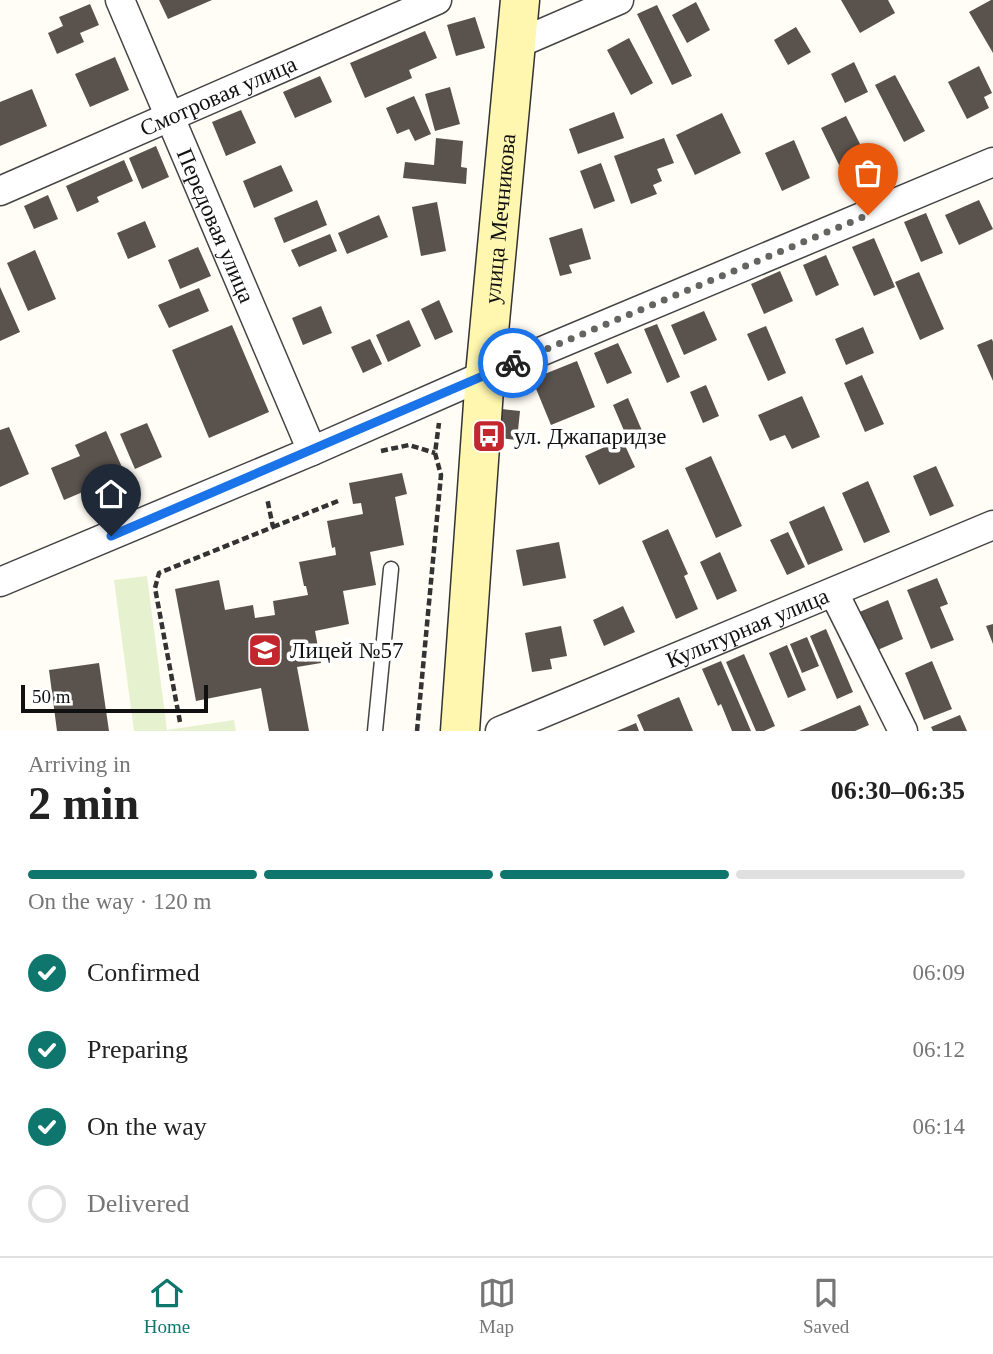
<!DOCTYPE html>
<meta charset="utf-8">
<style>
:root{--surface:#fff;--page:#f6f6f6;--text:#222;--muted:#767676;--line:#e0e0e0;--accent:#0f766e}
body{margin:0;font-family:"Times New Roman",serif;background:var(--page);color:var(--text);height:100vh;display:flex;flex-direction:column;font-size:26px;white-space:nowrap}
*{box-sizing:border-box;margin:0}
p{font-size:23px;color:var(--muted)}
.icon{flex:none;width:38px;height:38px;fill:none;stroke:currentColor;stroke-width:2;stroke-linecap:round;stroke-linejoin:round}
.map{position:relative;height:731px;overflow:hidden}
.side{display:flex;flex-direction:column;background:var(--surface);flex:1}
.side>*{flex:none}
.scale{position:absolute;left:21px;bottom:18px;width:187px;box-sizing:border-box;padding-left:7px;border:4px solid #111;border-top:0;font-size:19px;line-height:24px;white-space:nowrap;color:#111;-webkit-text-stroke:5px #fff;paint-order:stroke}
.pin{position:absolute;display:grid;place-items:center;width:60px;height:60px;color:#fff;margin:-72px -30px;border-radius:50% 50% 50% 0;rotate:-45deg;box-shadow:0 0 7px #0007}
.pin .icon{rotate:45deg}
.courier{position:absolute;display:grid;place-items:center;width:70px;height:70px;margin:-35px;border:5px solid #1a73e8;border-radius:50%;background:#fff;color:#222;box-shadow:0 2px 9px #0007}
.summary em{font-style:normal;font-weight:700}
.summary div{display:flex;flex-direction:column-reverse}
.summary{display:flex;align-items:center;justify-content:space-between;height:119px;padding:0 28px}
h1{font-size:46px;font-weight:700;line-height:52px}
.bar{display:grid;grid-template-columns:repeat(4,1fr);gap:10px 7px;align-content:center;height:84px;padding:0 28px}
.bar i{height:9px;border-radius:5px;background:var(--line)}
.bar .active{background:var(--accent)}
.bar p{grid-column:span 4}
ol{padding:0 28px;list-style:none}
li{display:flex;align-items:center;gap:21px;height:77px}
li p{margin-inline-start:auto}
li .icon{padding:7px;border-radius:50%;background:var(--accent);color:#fff;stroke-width:4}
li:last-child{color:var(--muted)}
li i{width:38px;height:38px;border:4px solid var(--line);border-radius:50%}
.menu{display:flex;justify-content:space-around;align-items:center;height:98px;border-top:2px solid var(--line);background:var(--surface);font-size:19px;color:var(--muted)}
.menu a{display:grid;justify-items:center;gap:4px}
.menu .active{color:var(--accent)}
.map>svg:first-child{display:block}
.pitch{fill:#e6f2cf}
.building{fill:#5a524d}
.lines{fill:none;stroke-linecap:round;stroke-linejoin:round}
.service-casing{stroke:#444;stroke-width:17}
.minor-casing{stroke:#444;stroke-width:31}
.secondary-casing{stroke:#333;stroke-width:41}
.path{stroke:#333;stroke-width:4.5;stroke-dasharray:7 3.5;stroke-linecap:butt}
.service{stroke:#fff;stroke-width:14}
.minor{stroke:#fff;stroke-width:28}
.secondary{stroke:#fff6b0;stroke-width:38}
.done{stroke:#646461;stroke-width:7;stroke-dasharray:0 12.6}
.route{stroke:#1a73e8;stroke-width:9}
.labels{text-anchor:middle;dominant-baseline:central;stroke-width:7;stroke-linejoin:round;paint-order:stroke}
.street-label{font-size:23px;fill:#111;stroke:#fff}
.poi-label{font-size:23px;fill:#111;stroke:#fff;text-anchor:start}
</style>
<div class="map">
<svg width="993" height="731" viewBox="0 0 993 731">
<rect width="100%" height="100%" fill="#fffdf5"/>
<path class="pitch" d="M 147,576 L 167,730 L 234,720 L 236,731 L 134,731 L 114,580 Z"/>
<path class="building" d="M 159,0 L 212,0 L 168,19 Z
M 841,0 L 888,0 L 895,13 L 860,33 Z
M 991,0 L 993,0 L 993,53 L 969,12 Z
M 696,2 L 710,30 L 687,43 L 672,15 Z
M 90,4 L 99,25 L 80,33 L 84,42 L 57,54 L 48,33 L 63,26 L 59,17 Z
M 657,5 L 692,76 L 672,85 L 637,14 Z
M 475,17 L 485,48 L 456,56 L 447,25 Z
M 796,27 L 811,52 L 788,65 L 774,40 Z
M 425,31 L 437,58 L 409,70 L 412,78 L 365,98 L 350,63 Z
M 629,38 L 653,83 L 631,95 L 607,50 Z
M 115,57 L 129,90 L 90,107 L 75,74 Z
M 854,62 L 868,92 L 845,103 L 831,74 Z
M 979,66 L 992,93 L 984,97 L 989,108 L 967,119 L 948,82 Z
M 895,75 L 925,131 L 904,142 L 875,85 Z
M 320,76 L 332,102 L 295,118 L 283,92 Z
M 450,87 L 460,124 L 435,131 L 425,94 Z
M 32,89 L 47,126 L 0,146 L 0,102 Z
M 414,96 L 431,134 L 415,141 L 409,129 L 397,134 L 386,108 Z
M 241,110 L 256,143 L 226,156 L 212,122 Z
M 614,112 L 624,138 L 578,154 L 569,129 Z
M 722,113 L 741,153 L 695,175 L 676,135 Z
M 846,116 L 866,156 L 841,169 L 821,128 Z
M 436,138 L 463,141 L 461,167 L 467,168 L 466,184 L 403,178 L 405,162 L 434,165 Z
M 664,138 L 674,163 L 657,169 L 662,181 L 653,185 L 657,194 L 631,204 L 614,156 Z
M 794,140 L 810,178 L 782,191 L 765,153 Z
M 156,146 L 169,177 L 142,189 L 129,158 Z
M 124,160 L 133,181 L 97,197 L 99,202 L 77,212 L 66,186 Z
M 601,163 L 615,201 L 594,209 L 580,171 Z
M 281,165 L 293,191 L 254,208 L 243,181 Z
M 48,195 L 58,219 L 34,229 L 24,206 Z
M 317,200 L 327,225 L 284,243 L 274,218 Z
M 979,200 L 993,229 L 959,245 L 945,215 Z
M 437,202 L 446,251 L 421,256 L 412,207 Z
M 926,213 L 943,253 L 921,262 L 904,222 Z
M 379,215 L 388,237 L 347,254 L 338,233 Z
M 145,221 L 156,247 L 128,259 L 117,233 Z
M 582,228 L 591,259 L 569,265 L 572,273 L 560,276 L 549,238 Z
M 330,234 L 337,251 L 299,267 L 291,250 Z
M 874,238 L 895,287 L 874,296 L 852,247 Z
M 198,247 L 211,276 L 180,289 L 168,260 Z
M 35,250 L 56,299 L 28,311 L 7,263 Z
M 826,255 L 839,285 L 816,296 L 803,265 Z
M 780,271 L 793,301 L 764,314 L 751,284 Z
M 919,272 L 944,329 L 920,340 L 895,282 Z
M 0,287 L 20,332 L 0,341 Z
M 199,288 L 209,311 L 169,328 L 158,305 Z
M 439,300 L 453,332 L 435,340 L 421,309 Z
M 321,306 L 332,333 L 303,345 L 292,318 Z
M 704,311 L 717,340 L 684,355 L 671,325 Z
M 409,320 L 421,346 L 388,362 L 376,335 Z
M 657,324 L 680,377 L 667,383 L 644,329 Z
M 232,325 L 269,412 L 209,438 L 172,350 Z
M 766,326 L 786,373 L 768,381 L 747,334 Z
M 863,327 L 874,353 L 846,365 L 835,339 Z
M 370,339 L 382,364 L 363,373 L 351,347 Z
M 992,339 L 993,342 L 993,381 L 977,345 Z
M 618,343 L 632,373 L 607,384 L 594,353 Z
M 577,361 L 595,407 L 551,425 L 532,379 Z
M 862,375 L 884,424 L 865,432 L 844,383 Z
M 706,385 L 719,416 L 703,423 L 690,392 Z
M 802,396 L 820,437 L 792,449 L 785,435 L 770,441 L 758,415 Z
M 628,398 L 643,433 L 628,440 L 613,405 Z
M 502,409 L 520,411 L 517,440 L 499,438 Z
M 147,423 L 162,457 L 135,469 L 120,434 Z
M 9,427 L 29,474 L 0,487 L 0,430 Z
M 106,431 L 125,474 L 64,500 L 51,468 L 80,456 L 75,445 Z
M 622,439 L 635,467 L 599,485 L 585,456 Z
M 711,456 L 742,526 L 716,538 L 685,468 Z
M 936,466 L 954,506 L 930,516 L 913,476 Z
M 402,473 L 407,494 L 395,497 L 404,545 L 370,552 L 376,585 L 343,591 L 349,624 L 315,631 L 321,663 L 297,667 L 309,731 L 269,731 L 261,688 L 196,701 L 175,589 L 219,580 L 225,610 L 253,605 L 255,618 L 275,615 L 273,601 L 308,595 L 306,586 L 304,586 L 299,562 L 336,555 L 335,547 L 332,548 L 327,521 L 363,514 L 361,503 L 353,504 L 349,483 Z
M 868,481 L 890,532 L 864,543 L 842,493 Z
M 824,506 L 843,550 L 808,565 L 789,522 Z
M 668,529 L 688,574 L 684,576 L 698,609 L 676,619 L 642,541 Z
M 788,532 L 805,567 L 787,575 L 770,540 Z
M 559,542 L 566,578 L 523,586 L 516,550 Z
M 720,552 L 737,591 L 717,600 L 700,562 Z
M 937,578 L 948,604 L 940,607 L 954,640 L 931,649 L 907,590 Z
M 888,600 L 903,639 L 873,652 L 857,613 Z
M 623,606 L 635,632 L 604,646 L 593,620 Z
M 993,624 L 993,644 L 986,626 Z
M 561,626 L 567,656 L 550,659 L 552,669 L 532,672 L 525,633 Z
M 826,629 L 853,692 L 837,699 L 810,636 Z
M 807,637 L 819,666 L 802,673 L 790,644 Z
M 787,645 L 806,690 L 788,698 L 769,653 Z
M 744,654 L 775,726 L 764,731 L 756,731 L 726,662 Z
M 721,661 L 751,731 L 732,731 L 721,704 L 718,706 L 702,669 Z
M 932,661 L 952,709 L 924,720 L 905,673 Z
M 99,663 L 109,731 L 57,731 L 49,670 Z
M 679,697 L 693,731 L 644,731 L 637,715 Z
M 860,705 L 869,725 L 855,731 L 799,731 Z
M 960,715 L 967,731 L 933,731 L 931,727 Z
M 636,723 L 639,731 L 617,731 Z"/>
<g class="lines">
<g class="service-casing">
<path id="service" d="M 375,731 L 391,569"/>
</g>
<g class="minor-casing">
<g id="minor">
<path id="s1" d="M 120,0 L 312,451"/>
<path d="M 517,44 L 619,0"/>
<path id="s2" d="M 0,191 L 437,0"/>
<path d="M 0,582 L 312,451 L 485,375 L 993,162"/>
<path d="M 834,593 L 903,731"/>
<path id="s3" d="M 500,731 L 993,525"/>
</g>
</g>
<g class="secondary-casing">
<g id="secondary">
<path id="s4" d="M 460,731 L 485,375 L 520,0"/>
</g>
</g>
<path class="path" d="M 381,451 L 409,445 L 435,453
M 273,527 L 338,501
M 180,722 L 155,588 L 159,573 L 273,527 L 267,498
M 417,731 L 441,475 L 435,453 L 439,423"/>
<use href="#service" class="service"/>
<use href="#minor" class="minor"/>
<use href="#secondary" class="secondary"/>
</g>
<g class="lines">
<path class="done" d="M 513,363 L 868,215"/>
<path class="route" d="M 111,536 L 513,363"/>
</g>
<defs>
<g id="bus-square" transform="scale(1.75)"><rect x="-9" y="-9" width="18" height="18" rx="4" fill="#c4262e" stroke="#fff"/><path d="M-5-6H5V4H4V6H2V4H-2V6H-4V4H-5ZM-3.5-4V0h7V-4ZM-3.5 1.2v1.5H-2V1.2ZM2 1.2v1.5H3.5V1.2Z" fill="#fff"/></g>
<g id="school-square" transform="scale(1.75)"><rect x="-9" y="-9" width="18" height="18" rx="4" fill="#c4262e" stroke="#fff"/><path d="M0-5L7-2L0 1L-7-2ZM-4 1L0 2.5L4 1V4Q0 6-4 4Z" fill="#fff"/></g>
</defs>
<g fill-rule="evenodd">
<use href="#bus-square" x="489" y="436"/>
<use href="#school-square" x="265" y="650"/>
</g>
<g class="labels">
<g class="street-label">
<text stroke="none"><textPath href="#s2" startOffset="238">Смотровая улица</textPath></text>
<text stroke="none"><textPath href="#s4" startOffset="514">улица Мечникова</textPath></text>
<text stroke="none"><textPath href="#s1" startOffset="245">Передовая улица</textPath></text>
<text stroke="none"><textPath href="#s3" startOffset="268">Культурная улица</textPath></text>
</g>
<g class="poi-label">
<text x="514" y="436">ул. Джапаридзе</text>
<text x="290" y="650">Лицей №57</text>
</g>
</g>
</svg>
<div class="scale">50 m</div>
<div class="pin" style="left:868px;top:215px;background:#ea580c"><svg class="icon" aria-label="bag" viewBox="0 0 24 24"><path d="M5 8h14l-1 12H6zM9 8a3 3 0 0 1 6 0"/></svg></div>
<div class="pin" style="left:111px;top:536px;background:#1f2937"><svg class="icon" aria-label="home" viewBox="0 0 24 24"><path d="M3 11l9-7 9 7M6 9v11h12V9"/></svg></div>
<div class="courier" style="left:513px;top:363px"><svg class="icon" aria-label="bike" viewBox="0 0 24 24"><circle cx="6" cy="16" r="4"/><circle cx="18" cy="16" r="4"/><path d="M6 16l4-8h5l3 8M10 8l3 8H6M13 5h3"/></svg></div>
</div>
<section class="side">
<div class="summary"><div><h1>2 min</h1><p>Arriving in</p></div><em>06:30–06:35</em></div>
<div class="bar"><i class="active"></i><i class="active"></i><i class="active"></i><i></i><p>On the way · 120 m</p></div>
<ol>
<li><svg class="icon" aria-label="check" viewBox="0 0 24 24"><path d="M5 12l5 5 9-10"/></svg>Confirmed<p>06:09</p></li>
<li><svg class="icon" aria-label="check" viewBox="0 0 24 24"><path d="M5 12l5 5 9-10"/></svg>Preparing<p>06:12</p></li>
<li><svg class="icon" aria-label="check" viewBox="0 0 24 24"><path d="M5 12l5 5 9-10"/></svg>On the way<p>06:14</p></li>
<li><i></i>Delivered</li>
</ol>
</section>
<nav class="menu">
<a class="active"><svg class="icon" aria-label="home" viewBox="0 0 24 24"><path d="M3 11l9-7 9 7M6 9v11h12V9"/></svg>Home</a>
<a><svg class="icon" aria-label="map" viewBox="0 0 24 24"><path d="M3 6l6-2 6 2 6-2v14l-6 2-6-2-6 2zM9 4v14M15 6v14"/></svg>Map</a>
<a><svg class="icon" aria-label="saved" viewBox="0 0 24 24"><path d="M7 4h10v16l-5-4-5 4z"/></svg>Saved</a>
</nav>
